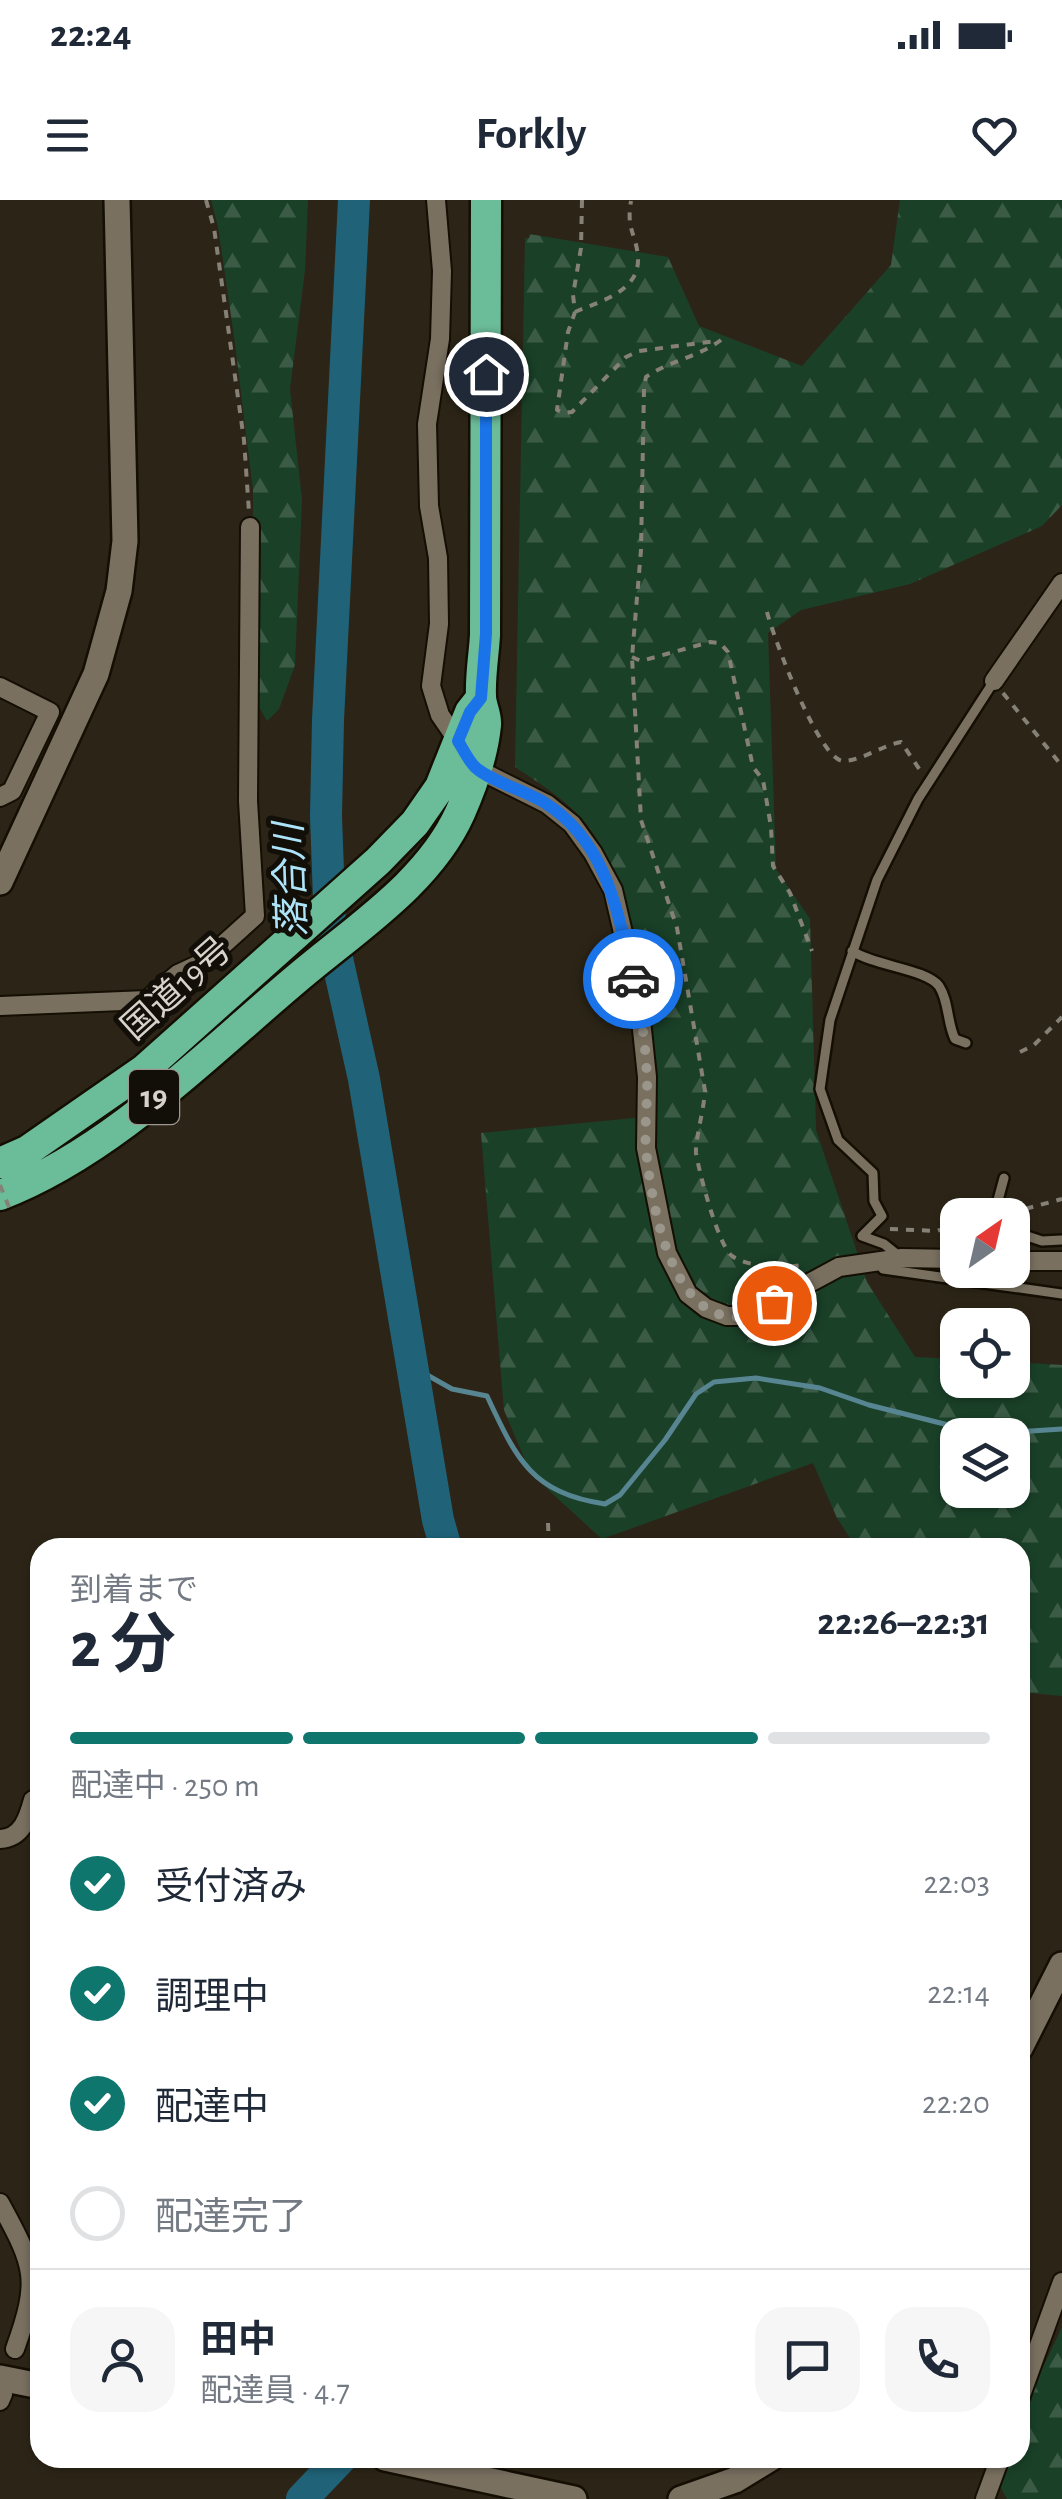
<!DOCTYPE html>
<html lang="ja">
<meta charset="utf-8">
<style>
:root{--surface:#fff;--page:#f6f6f7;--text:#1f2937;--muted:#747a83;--line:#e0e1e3;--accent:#0f766e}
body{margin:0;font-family:"Alegreya Sans","Noto Sans JP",sans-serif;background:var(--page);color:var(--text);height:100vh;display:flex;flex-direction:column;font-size:38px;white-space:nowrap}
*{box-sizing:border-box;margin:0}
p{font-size:32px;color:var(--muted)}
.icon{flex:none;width:55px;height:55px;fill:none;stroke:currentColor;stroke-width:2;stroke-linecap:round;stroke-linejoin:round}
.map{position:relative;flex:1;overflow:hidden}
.side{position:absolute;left:30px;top:1338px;width:1000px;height:930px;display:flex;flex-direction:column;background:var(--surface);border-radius:30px;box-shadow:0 2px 8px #0004}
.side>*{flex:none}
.needle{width:65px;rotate:34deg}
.fabs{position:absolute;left:940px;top:998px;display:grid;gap:20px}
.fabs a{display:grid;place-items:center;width:90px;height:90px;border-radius:20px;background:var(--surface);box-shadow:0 2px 8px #0004;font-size:50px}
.pin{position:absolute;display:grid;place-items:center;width:85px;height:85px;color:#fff;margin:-42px;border:5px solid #fff;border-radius:50%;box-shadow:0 2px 10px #0007}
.courier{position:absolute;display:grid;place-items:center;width:100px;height:100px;margin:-50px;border:8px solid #1a73e8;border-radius:50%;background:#fff;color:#222;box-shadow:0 2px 12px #0007}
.head em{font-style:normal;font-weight:700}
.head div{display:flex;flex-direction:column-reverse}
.head{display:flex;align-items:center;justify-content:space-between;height:170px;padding:0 40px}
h1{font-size:65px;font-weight:700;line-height:75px}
.bar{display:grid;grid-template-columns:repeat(4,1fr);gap:15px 10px;align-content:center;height:120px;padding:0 40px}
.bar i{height:12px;border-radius:8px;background:var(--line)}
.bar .current{background:var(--accent)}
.bar p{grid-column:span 4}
.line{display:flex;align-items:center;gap:25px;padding:0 40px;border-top:2px solid var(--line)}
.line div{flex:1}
.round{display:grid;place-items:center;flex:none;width:105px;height:105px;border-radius:30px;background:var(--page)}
ol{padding:0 40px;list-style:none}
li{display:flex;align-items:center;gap:30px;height:110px}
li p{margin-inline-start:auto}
li .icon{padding:10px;border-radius:50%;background:var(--accent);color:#fff;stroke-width:4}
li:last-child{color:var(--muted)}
li i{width:55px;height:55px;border:5px solid var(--line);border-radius:50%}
.status{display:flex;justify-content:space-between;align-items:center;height:70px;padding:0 50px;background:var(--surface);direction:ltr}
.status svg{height:28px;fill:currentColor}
header{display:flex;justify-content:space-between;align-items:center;height:130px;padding:0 40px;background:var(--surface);font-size:45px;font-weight:700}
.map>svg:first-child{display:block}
.forest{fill:url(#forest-firs);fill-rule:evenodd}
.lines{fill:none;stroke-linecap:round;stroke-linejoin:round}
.stream{stroke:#578591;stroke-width:5}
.river{stroke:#206378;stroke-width:32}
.lane-casing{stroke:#140e03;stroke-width:14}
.street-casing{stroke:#140e03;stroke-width:22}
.secondary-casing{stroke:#140e03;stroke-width:30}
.highway-casing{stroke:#140e03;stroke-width:35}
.path{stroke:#868176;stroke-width:4;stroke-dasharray:8 8;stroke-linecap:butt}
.lane{stroke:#797060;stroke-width:9}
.street{stroke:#797060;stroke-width:18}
.secondary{stroke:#797060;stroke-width:25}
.highway{stroke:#6bbc99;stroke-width:30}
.path-bridge{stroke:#868176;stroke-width:4;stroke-dasharray:8 8;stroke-linecap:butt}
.done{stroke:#9b968b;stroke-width:10;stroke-dasharray:0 18}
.route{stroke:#1a73e8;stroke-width:12}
.labels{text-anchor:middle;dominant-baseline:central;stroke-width:10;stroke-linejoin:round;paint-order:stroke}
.shield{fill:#120e08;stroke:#9c9890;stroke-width:2.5}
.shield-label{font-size:32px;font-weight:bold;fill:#d7d3ca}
.street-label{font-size:35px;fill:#d7d3ca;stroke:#120e08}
.water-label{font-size:38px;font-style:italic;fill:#aee4f9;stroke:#120e08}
</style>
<div class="status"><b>22:24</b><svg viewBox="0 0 49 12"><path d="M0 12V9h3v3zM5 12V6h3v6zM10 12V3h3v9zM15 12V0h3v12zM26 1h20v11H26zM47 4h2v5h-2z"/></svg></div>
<header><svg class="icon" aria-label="menu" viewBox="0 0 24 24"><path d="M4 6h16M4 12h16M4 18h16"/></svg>Forkly<svg class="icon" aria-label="heart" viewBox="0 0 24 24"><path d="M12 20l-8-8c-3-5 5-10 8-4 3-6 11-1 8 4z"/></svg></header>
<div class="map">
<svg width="1062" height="2299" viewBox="0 0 1062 2299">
<defs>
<pattern id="forest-firs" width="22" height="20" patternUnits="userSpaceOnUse" patternTransform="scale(2.5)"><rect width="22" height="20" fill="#1a4028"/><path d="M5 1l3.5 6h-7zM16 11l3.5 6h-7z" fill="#3b5b46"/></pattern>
</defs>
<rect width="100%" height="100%" fill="#2c2517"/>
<path class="forest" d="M 211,0 L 308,0 L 305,70 L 290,189 L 302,300 L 295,465 L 279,509 L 267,521 L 253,496 L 253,290 L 234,136 L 218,27 Z
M 900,0 L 1062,0 L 1062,305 L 1042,326 L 910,384 L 801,410 L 768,433 L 776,669 L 810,719 L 816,930 L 867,1082 L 915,1157 L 957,1159 L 958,1180 L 1012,1180 L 1013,1162 L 1062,1165 L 1062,1496 L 1020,1492 L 1020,1348 L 856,1347 L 837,1318 L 813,1263 L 602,1339 L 531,1274 L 504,1210 L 481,933 L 655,916 C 654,833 640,702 592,631 C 573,604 542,585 515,567 L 525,38 L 529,38 L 529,34 L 668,57 L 699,126 L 802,166 L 891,65 ZM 958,1235 L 1012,1235 L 1012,1290 L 958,1290 Z
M 1062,2127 L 1062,2299 L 1007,2299 L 993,2274 L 1000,2258 L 1020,2258 L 1020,2216 Z"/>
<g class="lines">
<path class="stream" d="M 413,1167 L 452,1189 L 487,1196 C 516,1258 531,1293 605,1304 L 620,1295 L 665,1240 L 696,1194 L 714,1182 L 756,1178 L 820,1188 L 869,1205 L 984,1234 L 1062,1229
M 426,1348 L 438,1320"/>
<path class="river" d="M 354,0 L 328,520 L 326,616 L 330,727 L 364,879 L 438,1320 L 446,1348
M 302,2299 L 341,2258"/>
<g class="lane-casing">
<path id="lane" d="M 852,751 C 875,766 926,769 939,786 C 949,801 947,823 955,839 L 966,843
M 994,1015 L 1004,978
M 1012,1031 L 1042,1041 L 1062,1040
M 899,1056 L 884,1044 L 862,1036 L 882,1016 L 874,1001 L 873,973 L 838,940 L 820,889 L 830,820 L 877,680 L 918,599 L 994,481
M 880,1063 L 883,1069 L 1062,1094"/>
</g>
<g class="street-casing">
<path id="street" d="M 436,0 L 442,71 L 440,139 L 427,224 L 429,306 L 438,358 L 439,424 L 431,486 L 440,515 L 477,569 L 547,604 L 572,624 L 593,653 L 613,690 L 639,801 L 647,877 L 646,948 L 667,1053 L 688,1094 L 706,1108 L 727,1116 L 748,1116 L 839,1067 L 902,1058 L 958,1059
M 994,481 L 1062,383
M 0,487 L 50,512 L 12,591 L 0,597
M 0,806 L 147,800 L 178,774 L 204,762 L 255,716 L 248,601 L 250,327
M 1012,1061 L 1062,1061
M 0,1639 C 22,1638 28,1618 33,1600
M 0,2003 C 35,2067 40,2079 15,2149
M 1020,2198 L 1062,2082
M 0,2201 L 3,2194
M 985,2299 L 1000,2258"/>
</g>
<g class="secondary-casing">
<path id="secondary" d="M 0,682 L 96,474 L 119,391 L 125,341 L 117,0
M 1020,1848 L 1062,1765
M 0,2178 L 40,2186
M 385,2258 L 574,2299
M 681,2299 L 735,2280 L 771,2258"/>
</g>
<g class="highway-casing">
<path id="highway" d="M 0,963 L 27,951 L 145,869 L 378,661 L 415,623 L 440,587 L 470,512 L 481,498
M 0,995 C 110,953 206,855 295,780 C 352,731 428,684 460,613 C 472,586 483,555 486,525 C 487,515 481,506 481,496 C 480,476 484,454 485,435 L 486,0"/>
</g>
<path class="path" d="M 206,0 L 214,28 L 244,240 L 249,312
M 582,0 L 581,48 L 573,95 L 575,112 L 568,132 L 557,210 L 564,213 L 572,212 L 626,157 L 639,151 L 716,141
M 575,112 C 600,101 640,92 638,57 C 636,33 626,30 631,1
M 721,140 C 698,157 669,161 646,177 L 644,188 L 641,350 L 632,457 L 641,620 L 677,728 L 705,891 C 704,909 695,941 696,953 C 699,972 718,1045 732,1056 C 748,1067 783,1069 801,1065
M 767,412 C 773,436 819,560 843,561 C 861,561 883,545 901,542 L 922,573
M 632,457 L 641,461 L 710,442 L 720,443 L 728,452 L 753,567 L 763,580 L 771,627 L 773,666 L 790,693 L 812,751
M 1003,493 L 1062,566
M 1020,852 L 1034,845 L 1062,817
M 1010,1013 L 1062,999
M 890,1029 L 937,1031 L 958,1024
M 548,1323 L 549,1348"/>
<use href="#lane" class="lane"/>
<use href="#street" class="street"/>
<use href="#secondary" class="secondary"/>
<use href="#highway" class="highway"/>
<path class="path-bridge" d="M 0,985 L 11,1012"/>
</g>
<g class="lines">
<path class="done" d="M 633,779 C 641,811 646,846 647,879 C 648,902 644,926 646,949 C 651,1001 671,1130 747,1116 C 756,1115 766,1107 774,1103"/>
<path class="route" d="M 486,174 L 486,434 L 481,498 L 470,512 L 458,541 C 463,549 468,560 475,567 C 490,581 526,591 545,603 C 607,642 618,713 633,779"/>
</g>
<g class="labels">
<rect class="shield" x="129" y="870" width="50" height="54" rx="8"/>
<g class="shield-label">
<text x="154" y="897">19</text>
</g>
<g class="street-label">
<text transform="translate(177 789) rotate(-42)">国道19号</text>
</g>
<g class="water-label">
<text transform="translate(292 680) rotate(-92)">落合川</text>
</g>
</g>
</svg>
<div class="fabs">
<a><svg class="needle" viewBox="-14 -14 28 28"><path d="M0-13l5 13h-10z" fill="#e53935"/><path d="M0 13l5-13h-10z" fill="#747a83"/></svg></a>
<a><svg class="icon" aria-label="locate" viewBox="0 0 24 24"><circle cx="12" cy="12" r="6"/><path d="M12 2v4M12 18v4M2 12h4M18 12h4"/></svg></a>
<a><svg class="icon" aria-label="layers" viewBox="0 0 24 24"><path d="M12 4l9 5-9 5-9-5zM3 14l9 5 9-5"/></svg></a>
</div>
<div class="pin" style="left:774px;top:1103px;background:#ea580c"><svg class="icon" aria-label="bag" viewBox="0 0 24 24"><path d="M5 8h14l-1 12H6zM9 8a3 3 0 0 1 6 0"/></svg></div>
<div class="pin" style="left:486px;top:174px;background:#1f2937"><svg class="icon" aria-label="home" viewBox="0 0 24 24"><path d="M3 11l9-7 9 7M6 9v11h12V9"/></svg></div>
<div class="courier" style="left:633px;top:779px"><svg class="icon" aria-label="car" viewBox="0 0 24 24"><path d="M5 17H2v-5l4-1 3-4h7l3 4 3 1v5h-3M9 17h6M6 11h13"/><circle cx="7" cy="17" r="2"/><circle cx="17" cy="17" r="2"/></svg></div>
<section class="side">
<div class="head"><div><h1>2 分</h1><p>到着まで</p></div><em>22:26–22:31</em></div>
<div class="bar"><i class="current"></i><i class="current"></i><i class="current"></i><i></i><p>配達中 · 250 m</p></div>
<ol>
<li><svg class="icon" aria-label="check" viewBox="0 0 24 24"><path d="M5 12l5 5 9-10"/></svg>受付済み<p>22:03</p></li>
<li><svg class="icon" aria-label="check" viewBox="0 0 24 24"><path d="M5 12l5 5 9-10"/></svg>調理中<p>22:14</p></li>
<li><svg class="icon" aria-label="check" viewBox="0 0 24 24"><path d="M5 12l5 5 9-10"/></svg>配達中<p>22:20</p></li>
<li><i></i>配達完了</li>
</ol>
<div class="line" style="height:180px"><a class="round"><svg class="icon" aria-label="person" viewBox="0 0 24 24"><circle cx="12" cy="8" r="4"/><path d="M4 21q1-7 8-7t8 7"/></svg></a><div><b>田中</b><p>配達員 · 4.7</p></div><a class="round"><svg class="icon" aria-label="chat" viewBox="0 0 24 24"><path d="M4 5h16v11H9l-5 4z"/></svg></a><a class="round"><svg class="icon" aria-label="phone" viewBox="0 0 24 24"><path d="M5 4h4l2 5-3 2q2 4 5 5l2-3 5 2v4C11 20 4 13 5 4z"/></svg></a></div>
</section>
</div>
